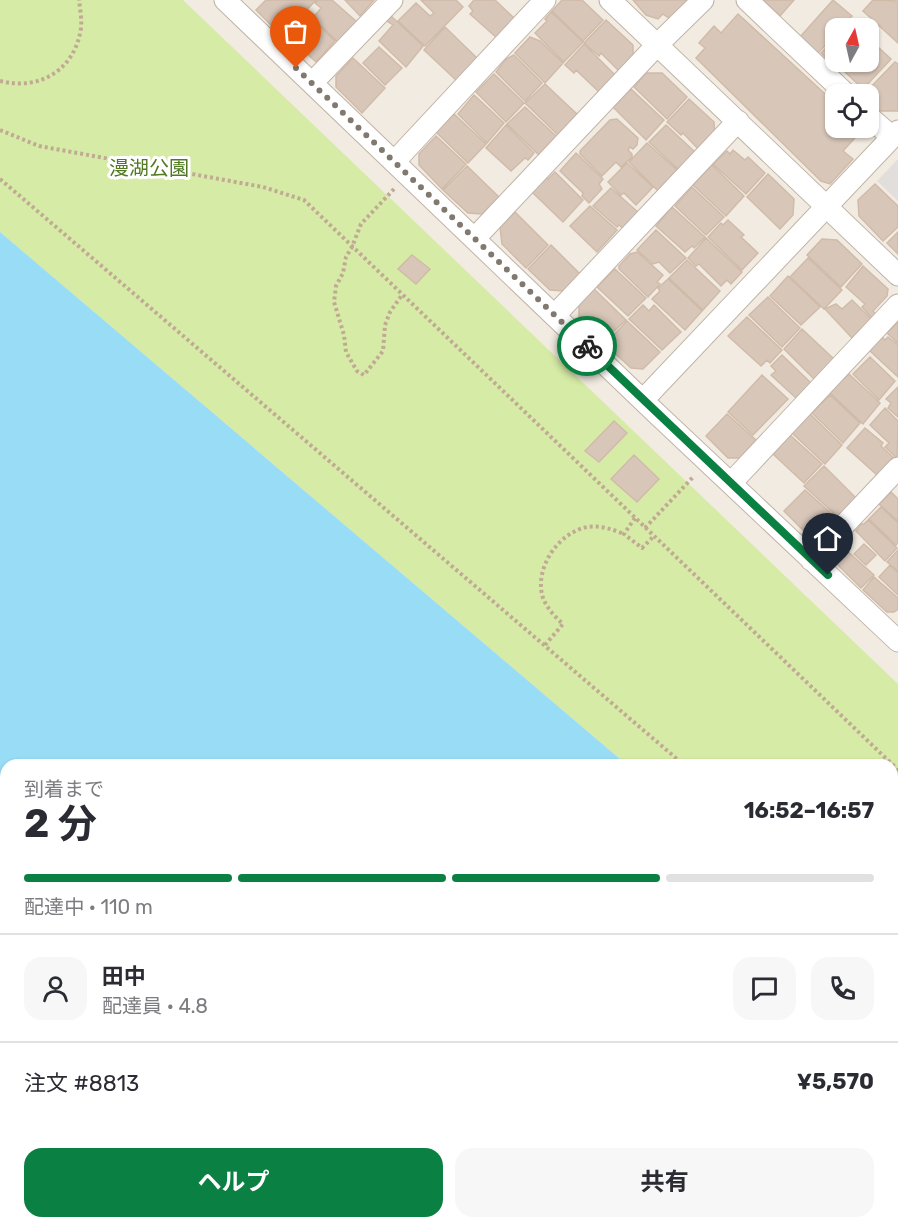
<!DOCTYPE html>
<html lang="ja">
<meta charset="utf-8">
<style>
:root{--surface:#fff;--page:#f7f7f7;--text:#2b2b33;--muted:#7c7c81;--line:#e1e1e2;--accent:#0b8043}
body{margin:0;font-family:Rubik,"Noto Sans JP",sans-serif;background:var(--page);color:var(--text);height:100vh;display:flex;flex-direction:column;font-size:22px;white-space:nowrap}
*{box-sizing:border-box;margin:0}
p{font-size:20px;color:var(--muted)}
.icon{flex:none;width:33px;height:33px;fill:none;stroke:currentColor;stroke-width:2;stroke-linecap:round;stroke-linejoin:round}
.map{position:relative;flex:1;overflow:hidden}
.side{position:absolute;left:0px;top:759px;width:898px;height:470px;display:flex;flex-direction:column;background:var(--surface);border-radius:18px 18px 0 0;box-shadow:0 2px 4px #0004}
.side>*{flex:none}
.needle{width:39px;rotate:8deg}
.tools{position:absolute;left:825px;top:18px;display:grid;gap:12px}
.tools a{display:grid;place-items:center;width:54px;height:54px;border-radius:12px;background:var(--surface);box-shadow:0 2px 4px #0004;font-size:30px}
.pin{position:absolute;display:grid;place-items:center;width:51px;height:51px;color:#fff;margin:-62px -26px;border-radius:50% 50% 50% 0;rotate:-45deg;box-shadow:0 0 6px #0007}
.pin .icon{rotate:45deg}
.courier{position:absolute;display:grid;place-items:center;width:60px;height:60px;margin:-30px;border:4px solid #0b8043;border-radius:50%;background:#fff;color:#222;box-shadow:0 2px 8px #0007}
.summary em{font-style:normal;font-weight:700}
.summary div{display:flex;flex-direction:column-reverse}
.summary{display:flex;align-items:center;justify-content:space-between;height:102px;padding:0 24px}
h1{font-size:39px;font-weight:700;line-height:45px}
.bar{display:grid;grid-template-columns:repeat(4,1fr);gap:9px 6px;align-content:center;height:72px;padding:0 24px}
.bar i{height:8px;border-radius:4px;background:var(--line)}
.bar .current{background:var(--accent)}
.bar p{grid-column:span 4}
.line{display:flex;align-items:center;gap:15px;padding:0 24px;border-top:2px solid var(--line)}
.line div{flex:1}
.round{display:grid;place-items:center;flex:none;width:63px;height:63px;border-radius:18px;background:var(--page)}
.action{display:flex;gap:12px;margin-top:auto;padding:12px 24px}
.action a{flex:1;height:69px;border-radius:18px;background:var(--accent);color:#fff;font-size:24px;font-weight:700;line-height:69px;text-align:center}
.action a+a{background:var(--page);color:var(--text)}
.map>svg:first-child{display:block}
.green{fill:#d6eba6}
.parking{fill:#e2dedb}
.water{fill:#98ddf5}
.building{fill:#d8c7b9;stroke:#d0bba9;stroke-width:1.5}
.lines{fill:none;stroke-linecap:round;stroke-linejoin:round}
.minor-casing{stroke:#c1b4a7;stroke-width:23}
.path{stroke:#c1aa94;stroke-width:4;stroke-dasharray:3 3;stroke-linecap:butt}
.minor{stroke:#fff;stroke-width:21}
.done{stroke:#81786f;stroke-width:6;stroke-dasharray:0 10.8}
.route{stroke:#0b8043;stroke-width:8}
.labels{text-anchor:middle;dominant-baseline:central;stroke-width:6;stroke-linejoin:round;paint-order:stroke}
.park-label{font-size:20px;fill:#507922;stroke:#fff}
</style>
<div class="map">
<svg width="898" height="1228" viewBox="0 0 898 1228">
<rect width="100%" height="100%" fill="#f2ebe1"/>
<path class="green" d="M 0,0 L 183,0 L 898,684 L 898,995 L 892,990 L 892,765 L 627,765 L 0,232 Z"/>
<path class="parking" d="M 898,159 L 898,201 L 877,181 Z"/>
<path class="water" d="M 0,232 L 627,765 L 6,765 L 6,1222 L 892,1222 L 893,990 L 898,995 L 898,1228 L 0,1228 Z"/>
<path class="building" d="M 266,0 L 316,0 L 282,36 L 256,10 Z
M 318,0 L 332,0 L 357,22 L 338,42 L 313,18 L 321,8 L 315,3 Z
M 345,0 L 374,0 L 360,16 Z
M 421,0 L 456,0 L 463,7 L 425,46 L 398,21 L 416,3 L 430,16 L 434,13 Z
M 474,0 L 495,0 L 515,19 L 497,38 L 470,14 L 473,11 L 469,6 Z
M 562,0 L 582,0 L 603,20 L 583,41 L 552,11 Z
M 633,0 L 688,0 L 670,19 L 663,14 L 658,19 L 646,15 Z
M 763,0 L 794,0 L 780,16 Z
M 833,0 L 852,16 L 841,28 L 836,28 L 836,34 L 818,53 L 800,37 Z
M 873,0 L 898,1 L 898,43 L 863,11 Z
M 551,12 L 583,42 L 564,62 L 535,33 L 547,21 L 545,19 Z
M 307,14 L 335,41 L 316,62 L 287,35 Z
M 738,14 L 836,104 L 836,128 L 861,128 L 863,129 L 843,151 L 853,159 L 830,184 L 821,181 L 696,58 L 705,48 L 699,43 L 714,26 L 721,33 Z
M 391,16 L 423,46 L 406,67 L 379,41 L 393,25 L 387,21 Z
M 853,19 L 863,28 L 844,28 Z
M 606,20 L 633,45 L 633,61 L 621,73 L 601,53 L 599,56 L 584,43 Z
M 445,27 L 479,60 L 457,81 L 424,50 Z
M 530,37 L 540,41 L 563,63 L 545,83 L 515,53 Z
M 836,38 L 836,62 L 849,62 L 840,71 L 821,53 Z
M 870,43 L 876,49 L 878,47 L 891,59 L 863,89 L 844,71 L 853,62 L 868,62 L 868,45 Z
M 584,44 L 615,75 L 599,92 L 576,70 L 574,73 L 565,65 Z
M 379,47 L 402,68 L 385,85 L 363,63 Z
M 514,55 L 542,83 L 525,101 L 496,72 L 506,59 Z
M 353,58 L 385,88 L 362,113 L 336,87 L 336,76 Z
M 895,62 L 898,64 L 898,111 L 880,111 L 868,102 L 868,94 L 864,94 Z
M 646,73 L 662,73 L 687,97 L 667,119 L 634,87 Z
M 494,74 L 524,103 L 506,122 L 476,92 Z
M 545,84 L 579,116 L 559,136 L 525,103 Z
M 631,89 L 664,120 L 646,140 L 613,107 Z
M 474,95 L 504,123 L 487,143 L 458,114 Z
M 689,99 L 714,122 L 715,137 L 701,152 L 683,133 L 681,135 L 667,122 Z
M 525,107 L 557,137 L 539,155 L 507,124 Z
M 454,114 L 486,144 L 468,163 L 436,132 Z
M 617,119 L 638,138 L 637,145 L 633,149 L 630,147 L 628,150 L 632,154 L 632,157 L 621,167 L 616,162 L 602,176 L 580,154 L 580,151 L 610,120 Z
M 506,125 L 534,153 L 528,160 L 525,158 L 511,171 L 486,148 Z
M 666,125 L 696,153 L 679,170 L 649,142 Z
M 436,136 L 466,164 L 442,189 L 419,165 L 419,154 Z
M 647,143 L 677,170 L 658,191 L 629,162 Z
M 733,150 L 745,160 L 748,157 L 765,173 L 746,194 L 713,164 L 727,151 L 730,154 Z
M 576,153 L 603,179 L 599,184 L 602,189 L 589,203 L 582,196 L 583,193 L 560,171 Z
M 627,163 L 653,187 L 636,205 L 624,193 L 621,195 L 608,182 Z
M 712,165 L 744,196 L 726,216 L 693,185 Z
M 467,166 L 499,197 L 482,214 L 468,213 L 443,190 Z
M 555,172 L 583,200 L 563,222 L 532,192 L 546,178 L 548,179 Z
M 768,174 L 794,199 L 793,215 L 780,229 L 747,197 Z
M 875,184 L 898,206 L 898,227 L 883,241 L 859,216 L 858,200 Z
M 692,187 L 724,217 L 706,235 L 675,206 Z
M 611,188 L 640,214 L 625,230 L 619,225 L 617,227 L 593,206 Z
M 590,206 L 617,230 L 597,252 L 570,226 Z
M 672,207 L 705,237 L 694,248 L 692,246 L 685,252 L 656,226 Z
M 515,212 L 548,245 L 526,268 L 502,244 L 500,227 Z
M 728,220 L 744,235 L 741,237 L 758,253 L 742,270 L 708,237 L 721,223 L 723,225 Z
M 656,230 L 686,258 L 670,273 L 659,262 L 653,264 L 637,250 Z
M 898,232 L 898,254 L 887,243 Z
M 706,238 L 742,272 L 731,284 L 727,280 L 721,286 L 699,264 L 696,266 L 688,258 Z
M 822,239 L 837,240 L 862,264 L 841,287 L 807,255 Z
M 551,245 L 581,275 L 564,291 L 550,290 L 528,269 Z
M 637,252 L 663,275 L 657,282 L 660,284 L 648,297 L 619,269 L 619,266 L 630,254 Z
M 412,255 L 430,269 L 416,284 L 398,269 Z
M 808,258 L 842,290 L 824,309 L 790,277 Z
M 687,260 L 720,291 L 703,310 L 669,278 Z
M 863,266 L 888,289 L 887,296 L 873,311 L 877,316 L 874,320 L 862,307 L 865,304 L 846,287 Z
M 615,269 L 646,298 L 628,316 L 597,287 Z
M 788,276 L 820,307 L 801,325 L 770,296 Z
M 668,279 L 702,311 L 685,330 L 652,299 L 660,291 L 658,288 Z
M 594,289 L 626,320 L 601,343 L 579,322 L 579,304 Z
M 768,297 L 800,328 L 782,347 L 749,315 Z
M 852,300 L 871,319 L 852,338 L 825,309 L 836,304 L 842,309 Z
M 643,305 L 649,311 L 654,305 L 681,332 L 662,350 L 629,319 Z
M 747,317 L 782,350 L 770,363 L 767,360 L 761,366 L 728,336 Z
M 627,321 L 660,352 L 643,369 L 631,368 L 605,344 Z
M 898,322 L 898,343 L 887,333 Z
M 802,329 L 835,360 L 816,381 L 784,349 Z
M 882,337 L 885,340 L 888,337 L 898,345 L 898,377 L 869,350 Z
M 782,355 L 811,383 L 796,398 L 771,375 L 776,371 L 771,366 Z
M 870,357 L 895,381 L 879,400 L 853,374 Z
M 849,374 L 880,403 L 863,424 L 829,392 Z
M 762,375 L 788,399 L 753,435 L 728,412 Z
M 898,387 L 898,417 L 888,408 L 891,403 L 886,399 Z
M 830,395 L 860,423 L 843,443 L 812,413 Z
M 885,408 L 898,421 L 897,458 L 885,447 L 889,443 L 870,425 Z
M 727,414 L 756,440 L 740,458 L 728,458 L 706,436 Z
M 810,414 L 842,445 L 825,464 L 792,433 Z
M 614,421 L 627,433 L 599,462 L 585,451 Z
M 865,428 L 883,443 L 881,446 L 894,458 L 877,475 L 847,448 Z
M 790,435 L 822,464 L 804,483 L 773,454 Z
M 634,455 L 659,479 L 637,502 L 611,479 Z
M 824,466 L 856,498 L 838,517 L 804,486 Z
M 805,490 L 833,515 L 814,536 L 807,534 L 784,511 Z
M 891,492 L 898,499 L 898,521 L 879,504 Z
M 881,507 L 898,523 L 898,543 L 896,545 L 869,519 Z
M 868,520 L 897,548 L 885,561 L 856,531 L 861,524 L 864,524 Z
M 864,544 L 876,555 L 866,565 L 854,554 Z
M 845,549 L 874,575 L 861,588 L 831,558 L 834,551 L 841,552 Z
M 898,550 L 898,571 L 887,562 Z
M 890,565 L 898,573 L 898,595 L 879,577 Z
M 874,577 L 898,598 L 898,609 L 894,612 L 887,612 L 863,590 Z"/>
<g class="lines">
<g class="minor-casing">
<path id="minor" d="M 225,0 L 657,414 L 898,641
M 610,0 L 898,275
M 747,0 L 846,94
M 312,83 L 392,0
M 868,116 L 892,137
M 394,162 L 545,0
M 475,238 L 657,45 L 703,0
M 555,315 L 738,121
M 643,400 L 898,131
M 731,483 L 898,305
M 811,560 L 898,468"/>
</g>
<path class="path" d="M 0,81 C 40,91 75,70 81,28 C 82,19 80,9 79,0
M 0,130 L 39,146 L 263,187 L 304,200 L 895,767 L 898,772
M 0,179 L 684,765
M 394,189 L 361,224 L 352,247 L 346,257 L 343,273 L 336,286 L 334,302 L 344,335 L 346,352 L 357,371 L 364,375 L 383,351 L 385,325 L 390,312 L 402,295
M 635,518 L 624,534 L 642,548 L 654,536
M 645,528 L 694,476
M 545,645 L 563,624 C 555,617 547,608 543,598 C 534,570 556,536 583,528 C 597,524 612,529 624,534
M 892,943 L 898,948"/>
<use href="#minor" class="minor"/>
</g>
<g class="lines">
<path class="done" d="M 296,68 L 587,346"/>
<path class="route" d="M 587,346 L 828,575"/>
</g>
<g class="labels">
<g class="park-label">
<text x="149" y="168">漫湖公園</text>
</g>
</g>
</svg>
<div class="tools">
<a><svg class="needle" viewBox="-14 -14 28 28"><path d="M0-13l5 13h-10z" fill="#e53935"/><path d="M0 13l5-13h-10z" fill="#7c7c81"/></svg></a>
<a><svg class="icon" aria-label="locate" viewBox="0 0 24 24"><circle cx="12" cy="12" r="6"/><path d="M12 2v4M12 18v4M2 12h4M18 12h4"/></svg></a>
</div>
<div class="pin" style="left:296px;top:68px;background:#ea580c"><svg class="icon" aria-label="bag" viewBox="0 0 24 24"><path d="M5 8h14l-1 12H6zM9 8a3 3 0 0 1 6 0"/></svg></div>
<div class="pin" style="left:828px;top:575px;background:#1f2937"><svg class="icon" aria-label="home" viewBox="0 0 24 24"><path d="M3 11l9-7 9 7M6 9v11h12V9"/></svg></div>
<div class="courier" style="left:587px;top:346px"><svg class="icon" aria-label="bike" viewBox="0 0 24 24"><circle cx="6" cy="16" r="4"/><circle cx="18" cy="16" r="4"/><path d="M6 16l4-8h5l3 8M10 8l3 8H6M13 5h3"/></svg></div>
<section class="side">
<div class="summary"><div><h1>2 分</h1><p>到着まで</p></div><em>16:52–16:57</em></div>
<div class="bar"><i class="current"></i><i class="current"></i><i class="current"></i><i></i><p>配達中 · 110 m</p></div>
<div class="line" style="height:108px"><a class="round"><svg class="icon" aria-label="person" viewBox="0 0 24 24"><circle cx="12" cy="8" r="4"/><path d="M4 21q1-7 8-7t8 7"/></svg></a><div><b>田中</b><p>配達員 · 4.8</p></div><a class="round"><svg class="icon" aria-label="chat" viewBox="0 0 24 24"><path d="M4 5h16v11H9l-5 4z"/></svg></a><a class="round"><svg class="icon" aria-label="phone" viewBox="0 0 24 24"><path d="M5 4h4l2 5-3 2q2 4 5 5l2-3 5 2v4C11 20 4 13 5 4z"/></svg></a></div>
<div class="line" style="height:78px"><div>注文 #8813</div><b>¥5,570</b></div>
<div class="action"><a>ヘルプ</a><a>共有</a></div>
</section>
</div>
